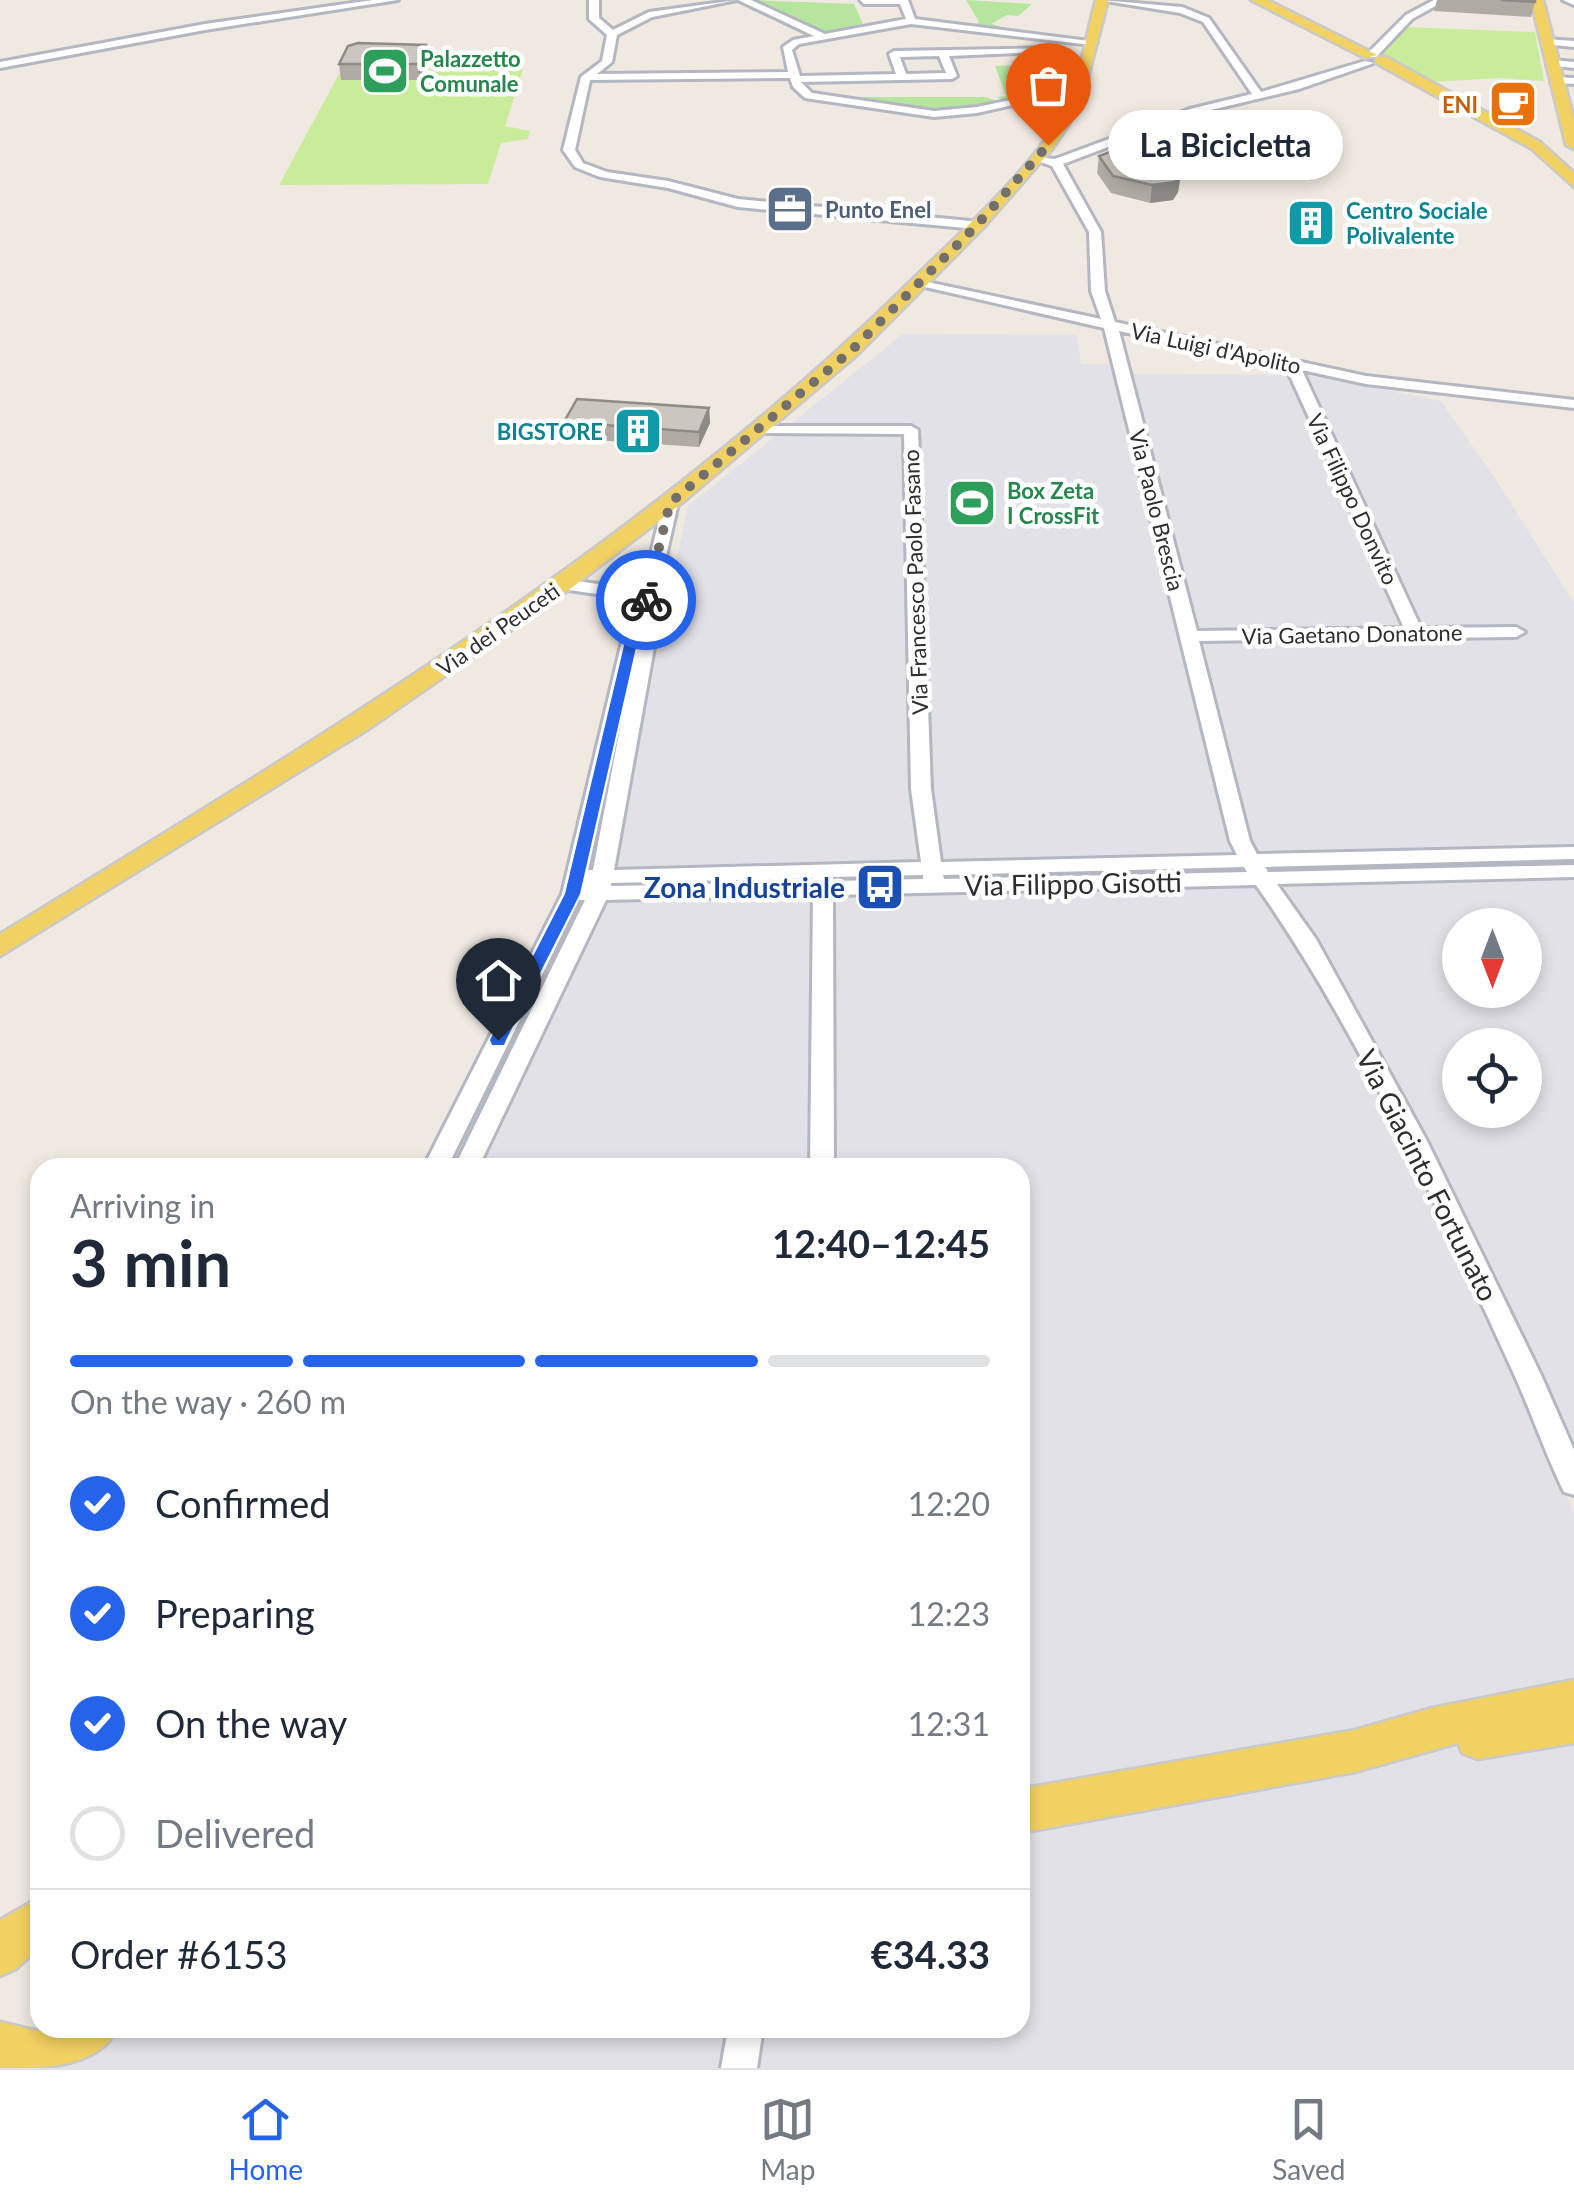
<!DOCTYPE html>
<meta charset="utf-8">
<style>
:root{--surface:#fff;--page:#f6f6f7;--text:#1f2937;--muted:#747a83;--line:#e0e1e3;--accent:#2563eb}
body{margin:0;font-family:Lato,sans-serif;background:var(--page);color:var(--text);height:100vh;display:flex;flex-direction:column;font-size:38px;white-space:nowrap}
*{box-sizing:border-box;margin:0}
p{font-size:32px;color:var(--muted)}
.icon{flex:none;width:55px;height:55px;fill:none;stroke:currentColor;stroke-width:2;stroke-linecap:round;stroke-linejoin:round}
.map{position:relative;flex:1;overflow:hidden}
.drawer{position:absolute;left:30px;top:1158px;width:1000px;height:880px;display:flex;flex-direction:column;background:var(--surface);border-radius:30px;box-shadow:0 5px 15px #0003}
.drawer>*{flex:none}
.needle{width:65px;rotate:180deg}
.buttons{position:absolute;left:1442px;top:908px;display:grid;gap:20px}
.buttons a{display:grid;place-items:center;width:100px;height:100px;border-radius:50%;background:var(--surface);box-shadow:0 5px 15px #0003;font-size:50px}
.pin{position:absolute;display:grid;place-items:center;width:85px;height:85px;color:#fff;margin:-102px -42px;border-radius:50% 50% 50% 0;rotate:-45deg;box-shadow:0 0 10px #0007}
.pin .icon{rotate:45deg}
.courier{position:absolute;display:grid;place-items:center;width:100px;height:100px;margin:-50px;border:8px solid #2563eb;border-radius:50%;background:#fff;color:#222;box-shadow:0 2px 12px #0007}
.bubble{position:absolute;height:70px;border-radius:35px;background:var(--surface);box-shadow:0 5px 15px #0003;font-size:32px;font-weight:700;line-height:70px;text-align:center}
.head em{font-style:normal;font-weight:700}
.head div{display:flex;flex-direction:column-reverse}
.head{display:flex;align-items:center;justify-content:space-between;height:170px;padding:0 40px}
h1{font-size:65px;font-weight:700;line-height:75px}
.bar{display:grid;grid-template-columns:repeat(4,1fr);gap:15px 10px;align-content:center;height:120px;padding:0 40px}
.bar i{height:12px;border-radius:8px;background:var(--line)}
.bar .current{background:var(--accent)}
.bar p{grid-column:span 4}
.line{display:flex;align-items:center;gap:25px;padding:0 40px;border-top:2px solid var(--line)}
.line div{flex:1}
ol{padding:0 40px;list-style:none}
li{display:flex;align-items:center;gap:30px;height:110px}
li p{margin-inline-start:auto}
li .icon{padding:10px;border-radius:50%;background:var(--accent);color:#fff;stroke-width:4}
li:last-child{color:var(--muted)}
li i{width:55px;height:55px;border:5px solid var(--line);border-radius:50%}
.tab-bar{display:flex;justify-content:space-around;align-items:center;height:140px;border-top:2px solid var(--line);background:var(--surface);font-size:28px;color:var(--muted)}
.tab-bar a{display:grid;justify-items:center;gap:5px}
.tab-bar .current{color:var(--accent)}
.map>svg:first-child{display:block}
.industrial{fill:#e3e1e8;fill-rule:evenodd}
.green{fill:#b6e59e}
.pitch{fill:#c9ec9a}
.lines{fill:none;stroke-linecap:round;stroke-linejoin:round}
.minor-casing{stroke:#b4b7c1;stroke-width:6}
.major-casing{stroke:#c9c9c9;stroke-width:5}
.minor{fill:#fff;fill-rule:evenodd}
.major{fill:#f2d163;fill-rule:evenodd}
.wall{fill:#afaba4}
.shaded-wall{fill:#8e8b86}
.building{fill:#cbc7bf;stroke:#8e8b86;stroke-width:2.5}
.route{fill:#2563eb}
.done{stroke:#726f6d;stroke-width:10;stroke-dasharray:0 18}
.labels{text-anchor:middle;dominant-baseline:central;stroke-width:9;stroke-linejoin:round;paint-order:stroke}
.far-leisure-label{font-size:22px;font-weight:bold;fill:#27864d;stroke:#fff;text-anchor:start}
.far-food-label{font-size:22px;font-weight:bold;fill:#c56008;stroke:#fff;text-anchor:end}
.far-service-label{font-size:22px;font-weight:bold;fill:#4e5e75;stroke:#fff;text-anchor:start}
.far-culture-label{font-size:22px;font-weight:bold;fill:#0d838f;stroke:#fff;text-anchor:start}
.far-street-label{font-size:22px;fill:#2e2e2e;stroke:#fff}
.street-label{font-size:28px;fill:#2e2e2e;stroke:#fff}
.transit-label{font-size:28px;font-weight:bold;fill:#164399;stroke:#fff;text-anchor:end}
</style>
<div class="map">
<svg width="1574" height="2068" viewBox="0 0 1574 2068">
<rect width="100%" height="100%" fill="#efe9e1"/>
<path class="industrial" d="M 903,334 L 1077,335 L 1081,364 L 1127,364 L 1130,374 L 1307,375 L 1441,401 L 1496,480 L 1574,603 L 1574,1450 L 1549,1453 L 1574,1513 L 1574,2068 L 51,2068 L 70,2028 L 1020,2028 L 1020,1168 L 481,1167 L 604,909 L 688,506 ZM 1460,925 L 1525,925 L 1525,990 L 1460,990 ZM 1460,1045 L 1525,1045 L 1525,1110 L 1460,1110 Z"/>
<path class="green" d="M 752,0 L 854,4 L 863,24 L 823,32 Z
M 966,0 L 1032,4 L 1018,16 L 1007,15 L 991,24 L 1014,30 L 1011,32 L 975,26 L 979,22 Z
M 1023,65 L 1034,84 L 1046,84 L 1049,92 L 1009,102 L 996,97 L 1006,96 L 995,66 Z
M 863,97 L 986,97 L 1001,103 C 948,113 897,107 844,100 Z"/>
<path class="pitch" d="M 1405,27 L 1535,32 L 1544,81 L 1501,78 L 1430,82 L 1379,56 Z
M 351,52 L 453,52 L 446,69 L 523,69 L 505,126 L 530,131 L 528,139 L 501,143 L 488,184 L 279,185 Z"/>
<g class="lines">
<g class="minor-casing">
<path id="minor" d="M 373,0 L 398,0 L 205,30 L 0,68 L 0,62 L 205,24 Z
M 589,0 L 599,0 L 599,18 L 613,30 L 649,12 L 737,0 L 652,17 L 617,35 L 612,62 L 597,74 L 788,72 L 783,47 L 793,40 L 814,36 L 738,0 L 751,0 L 825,34 L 906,19 L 900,4 L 864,4 L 860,0 L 908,0 L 915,19 L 1097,42 L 1092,45 L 911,24 L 799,44 L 792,50 L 800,76 L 896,74 L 889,54 L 894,51 L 1055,48 L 1060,51 L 949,56 L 957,76 L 952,79 L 801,82 L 812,93 L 934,111 L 977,107 L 1078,86 L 1083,89 L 977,113 L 934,117 L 805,98 L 793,87 L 790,78 L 590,80 L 575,150 L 583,163 L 607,172 L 668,181 L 738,199 L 981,222 L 983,225 L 977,229 L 738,207 L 668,188 L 600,177 L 575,167 L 563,150 L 581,77 L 602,61 L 607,35 L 589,19 ZM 939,56 L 946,73 L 906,74 L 900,57 Z
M 1100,0 L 1182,7 L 1209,18 L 1261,92 L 1365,61 L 1374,63 L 1299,89 L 1198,113 L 1063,164 L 1101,232 L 1105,291 L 1115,322 L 1366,376 L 1574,400 L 1574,408 L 1366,384 L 1302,370 L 1421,628 L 1516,627 L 1525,632 L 1516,637 L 1199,641 L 1250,841 L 1257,854 L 1574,847 L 1574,859 L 1265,867 L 1268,872 L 1574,865 L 1574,877 L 1277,884 L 1316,939 L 1427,1141 L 1541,1375 L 1574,1450 L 1574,1495 L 1564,1492 C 1545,1453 1531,1411 1513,1372 C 1438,1208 1360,1033 1256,885 L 833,895 L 834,1168 L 810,1168 L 813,895 L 606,900 L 478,1168 L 454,1168 L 585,900 L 579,900 L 447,1168 L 423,1168 L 562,894 L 629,612 L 638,600 L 562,589 L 554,584 L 562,579 L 642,590 L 664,500 L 678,503 L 657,596 L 652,604 L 661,609 L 614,870 L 921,862 L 911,789 L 904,434 L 757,433 L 750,429 L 752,426 L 911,426 L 918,430 L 931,789 L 941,862 L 1237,855 L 1230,841 L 1104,328 L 912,284 L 918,280 L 1101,319 L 1091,291 L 1089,232 L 1052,166 L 1038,161 L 1044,158 L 1055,159 L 1190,109 L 1252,94 L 1203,22 L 1180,13 ZM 1119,331 L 1286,367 L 1404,628 L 1197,631 ZM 622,718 L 593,870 L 588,870 ZM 1244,867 L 1247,872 L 944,879 L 943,875 ZM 923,875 L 923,879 L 833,881 L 833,877 ZM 813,878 L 813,882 L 611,886 L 611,883 Z
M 1434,0 L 1446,0 L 1412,19 L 1376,57 L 1368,57 L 1368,53 L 1406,15 Z
M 1563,0 L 1574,0 L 1574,5 Z
M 1546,39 L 1574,41 L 1574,47 L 1543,44 Z
M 1551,60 L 1574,62 L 1574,68 L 1547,65 Z
M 1555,77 L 1574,78 L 1574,84 L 1551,82 Z
M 728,2028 L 763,2028 L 757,2068 L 721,2068 Z"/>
</g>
<g class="major-casing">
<path id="major" d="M 1096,0 L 1108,0 L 1080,107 L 1053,148 L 983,228 L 858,354 L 677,507 L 570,589 L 370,728 L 0,956 L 0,934 C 320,738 645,544 914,278 C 961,232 1034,167 1065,109 C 1081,78 1086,34 1096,0 Z
M 1251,0 L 1267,0 L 1377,55 L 1365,58 Z
M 1531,0 L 1543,0 L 1574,120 L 1574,149 L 1566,145 Z
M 1376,57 L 1386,57 L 1540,142 L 1574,173 L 1574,187 L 1532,149 L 1376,63 Z
M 1574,1680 L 1574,1743 L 1477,1759 L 1462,1753 L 1458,1743 L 1355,1772 L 1020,1833 L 1020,1789 L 1355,1730 L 1432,1708 Z
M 40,1897 L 40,1947 L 16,1969 L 0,1976 L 0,1920 Z
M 0,2022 L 38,2031 L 118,2028 C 98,2068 45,2068 0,2068 Z"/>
</g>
<use href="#minor" class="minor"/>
<use href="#major" class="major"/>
</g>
<path class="wall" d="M 1437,0 L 1535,0 L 1535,2 L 1531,17 L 1434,11 Z
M 428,61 L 420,80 L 341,80 L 339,64 Z
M 1099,156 L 1181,174 L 1178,192 L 1173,200 L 1150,203 L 1111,193 L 1097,173 Z
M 709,408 L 710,423 L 699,447 L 565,438 L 564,422 Z"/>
<path class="shaded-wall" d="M 426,45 L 428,61 L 420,80 L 418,64 Z
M 1181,174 L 1178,192 L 1173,200 L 1150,203 L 1152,185 Z
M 709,408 L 710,423 L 699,447 L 699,432 Z"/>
<path class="building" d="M 1501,0 L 1535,0 L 1535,2 Z
M 358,43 L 426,45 L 418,64 L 339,64 L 348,46 Z
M 1120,148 L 1162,150 L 1179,163 L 1181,174 L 1175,182 L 1152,185 L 1113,176 L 1099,156 Z
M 577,399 L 709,408 L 699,432 L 564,422 Z"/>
<path class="route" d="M 646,596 L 652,600 L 644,612 L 580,894 L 506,1040 L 504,1045 L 492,1045 L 490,1040 L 565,894 L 632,612 Z"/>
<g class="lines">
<path class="done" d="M 646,600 L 670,503 L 852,350 L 977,225 L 1048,145"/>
</g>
<defs>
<g id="stadium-square" transform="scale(2.5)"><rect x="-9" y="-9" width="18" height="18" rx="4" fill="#2e9e5b" stroke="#fff"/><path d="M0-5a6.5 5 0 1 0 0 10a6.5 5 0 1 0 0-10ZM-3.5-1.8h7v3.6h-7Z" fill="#fff"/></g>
<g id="cafe-square" transform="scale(2.5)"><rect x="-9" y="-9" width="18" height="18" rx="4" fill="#e8710a" stroke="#fff"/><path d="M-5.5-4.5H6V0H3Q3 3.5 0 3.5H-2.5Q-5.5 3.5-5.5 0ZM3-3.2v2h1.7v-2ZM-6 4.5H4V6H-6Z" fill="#fff"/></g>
<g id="office-square" transform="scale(2.5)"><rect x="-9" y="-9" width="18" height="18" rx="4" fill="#5c6f8a" stroke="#fff"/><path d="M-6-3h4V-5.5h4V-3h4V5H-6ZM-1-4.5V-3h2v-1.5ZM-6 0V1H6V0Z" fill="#fff"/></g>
<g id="building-square" transform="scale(2.5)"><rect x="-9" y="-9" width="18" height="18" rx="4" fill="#0f9aa8" stroke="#fff"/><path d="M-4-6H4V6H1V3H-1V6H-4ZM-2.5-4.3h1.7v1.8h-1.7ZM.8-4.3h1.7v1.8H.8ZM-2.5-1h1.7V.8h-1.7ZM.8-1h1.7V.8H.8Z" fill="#fff"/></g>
<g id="bus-square" transform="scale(2.5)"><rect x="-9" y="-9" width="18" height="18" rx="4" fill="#1a4fb4" stroke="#fff"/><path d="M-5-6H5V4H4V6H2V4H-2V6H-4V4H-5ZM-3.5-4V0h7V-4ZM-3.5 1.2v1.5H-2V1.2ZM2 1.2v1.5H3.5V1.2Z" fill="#fff"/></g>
</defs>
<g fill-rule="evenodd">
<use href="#stadium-square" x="385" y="71"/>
<use href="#cafe-square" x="1513" y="104"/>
<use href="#office-square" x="790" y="209"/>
<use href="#building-square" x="1311" y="223"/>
<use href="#building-square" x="638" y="431"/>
<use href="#stadium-square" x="972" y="503"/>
<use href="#bus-square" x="880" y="887"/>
</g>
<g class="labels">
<g class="far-leisure-label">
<text x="420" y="58">Palazzetto<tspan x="420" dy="25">Comunale</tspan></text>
<text x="1007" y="490">Box Zeta<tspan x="1007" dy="25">I CrossFit</tspan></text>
</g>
<g class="far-food-label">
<text x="1478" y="104">ENI</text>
</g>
<g class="far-service-label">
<text x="825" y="209">Punto Enel</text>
</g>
<g class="far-culture-label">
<text x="1346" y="210">Centro Sociale<tspan x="1346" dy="25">Polivalente</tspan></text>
<text x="603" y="431" text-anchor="end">BIGSTORE</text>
</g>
<g class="far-street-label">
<text transform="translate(1216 348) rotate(12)">Via Luigi d'Apolito</text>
<text transform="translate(1353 499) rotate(65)">Via Filippo Donvito</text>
<text transform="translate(1157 510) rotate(76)">Via Paolo Brescia</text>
<text transform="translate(915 582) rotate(-92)">Via Francesco Paolo Fasano</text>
<text transform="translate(498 629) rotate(-35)">Via dei Peuceti</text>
<text transform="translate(1352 634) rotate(-1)">Via Gaetano Donatone</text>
</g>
<g class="street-label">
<text transform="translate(1073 883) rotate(-1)">Via Filippo Gisotti</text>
<text transform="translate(1428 1175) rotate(63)">Via Giacinto Fortunato</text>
</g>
<g class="transit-label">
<text x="845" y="887">Zona Industriale</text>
</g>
</g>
</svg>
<div class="buttons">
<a><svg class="needle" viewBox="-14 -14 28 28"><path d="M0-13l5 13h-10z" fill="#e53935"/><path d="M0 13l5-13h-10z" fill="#747a83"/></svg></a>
<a><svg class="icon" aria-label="locate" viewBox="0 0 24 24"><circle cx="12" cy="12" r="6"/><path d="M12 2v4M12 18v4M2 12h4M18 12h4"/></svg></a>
</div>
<div class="pin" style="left:1048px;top:145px;background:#ea580c"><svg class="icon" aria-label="bag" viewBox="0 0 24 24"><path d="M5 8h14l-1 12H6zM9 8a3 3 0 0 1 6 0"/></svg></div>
<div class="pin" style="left:498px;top:1040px;background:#1f2937"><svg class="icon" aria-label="home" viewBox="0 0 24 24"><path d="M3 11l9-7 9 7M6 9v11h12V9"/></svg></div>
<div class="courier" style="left:646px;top:600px"><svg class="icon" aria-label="bike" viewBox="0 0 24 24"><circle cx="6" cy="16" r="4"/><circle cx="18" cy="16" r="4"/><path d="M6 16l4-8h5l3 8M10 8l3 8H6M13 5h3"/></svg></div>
<div class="bubble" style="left:1108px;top:110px;width:235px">La Bicicletta</div>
<section class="drawer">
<div class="head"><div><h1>3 min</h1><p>Arriving in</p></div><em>12:40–12:45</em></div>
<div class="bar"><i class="current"></i><i class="current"></i><i class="current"></i><i></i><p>On the way · 260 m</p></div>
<ol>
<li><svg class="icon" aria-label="check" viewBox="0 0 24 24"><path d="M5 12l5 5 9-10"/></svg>Confirmed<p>12:20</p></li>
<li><svg class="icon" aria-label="check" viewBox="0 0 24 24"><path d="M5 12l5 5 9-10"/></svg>Preparing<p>12:23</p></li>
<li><svg class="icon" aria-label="check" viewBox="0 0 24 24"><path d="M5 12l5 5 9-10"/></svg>On the way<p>12:31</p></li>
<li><i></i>Delivered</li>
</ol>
<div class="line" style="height:130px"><div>Order #6153</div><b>€34.33</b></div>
</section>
</div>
<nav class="tab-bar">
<a class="current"><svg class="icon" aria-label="home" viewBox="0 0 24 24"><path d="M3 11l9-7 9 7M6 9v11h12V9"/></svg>Home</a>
<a><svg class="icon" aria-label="map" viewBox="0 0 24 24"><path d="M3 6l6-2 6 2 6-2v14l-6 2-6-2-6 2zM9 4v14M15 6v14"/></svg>Map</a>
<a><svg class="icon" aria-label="saved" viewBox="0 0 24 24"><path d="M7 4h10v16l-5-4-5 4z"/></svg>Saved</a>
</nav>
